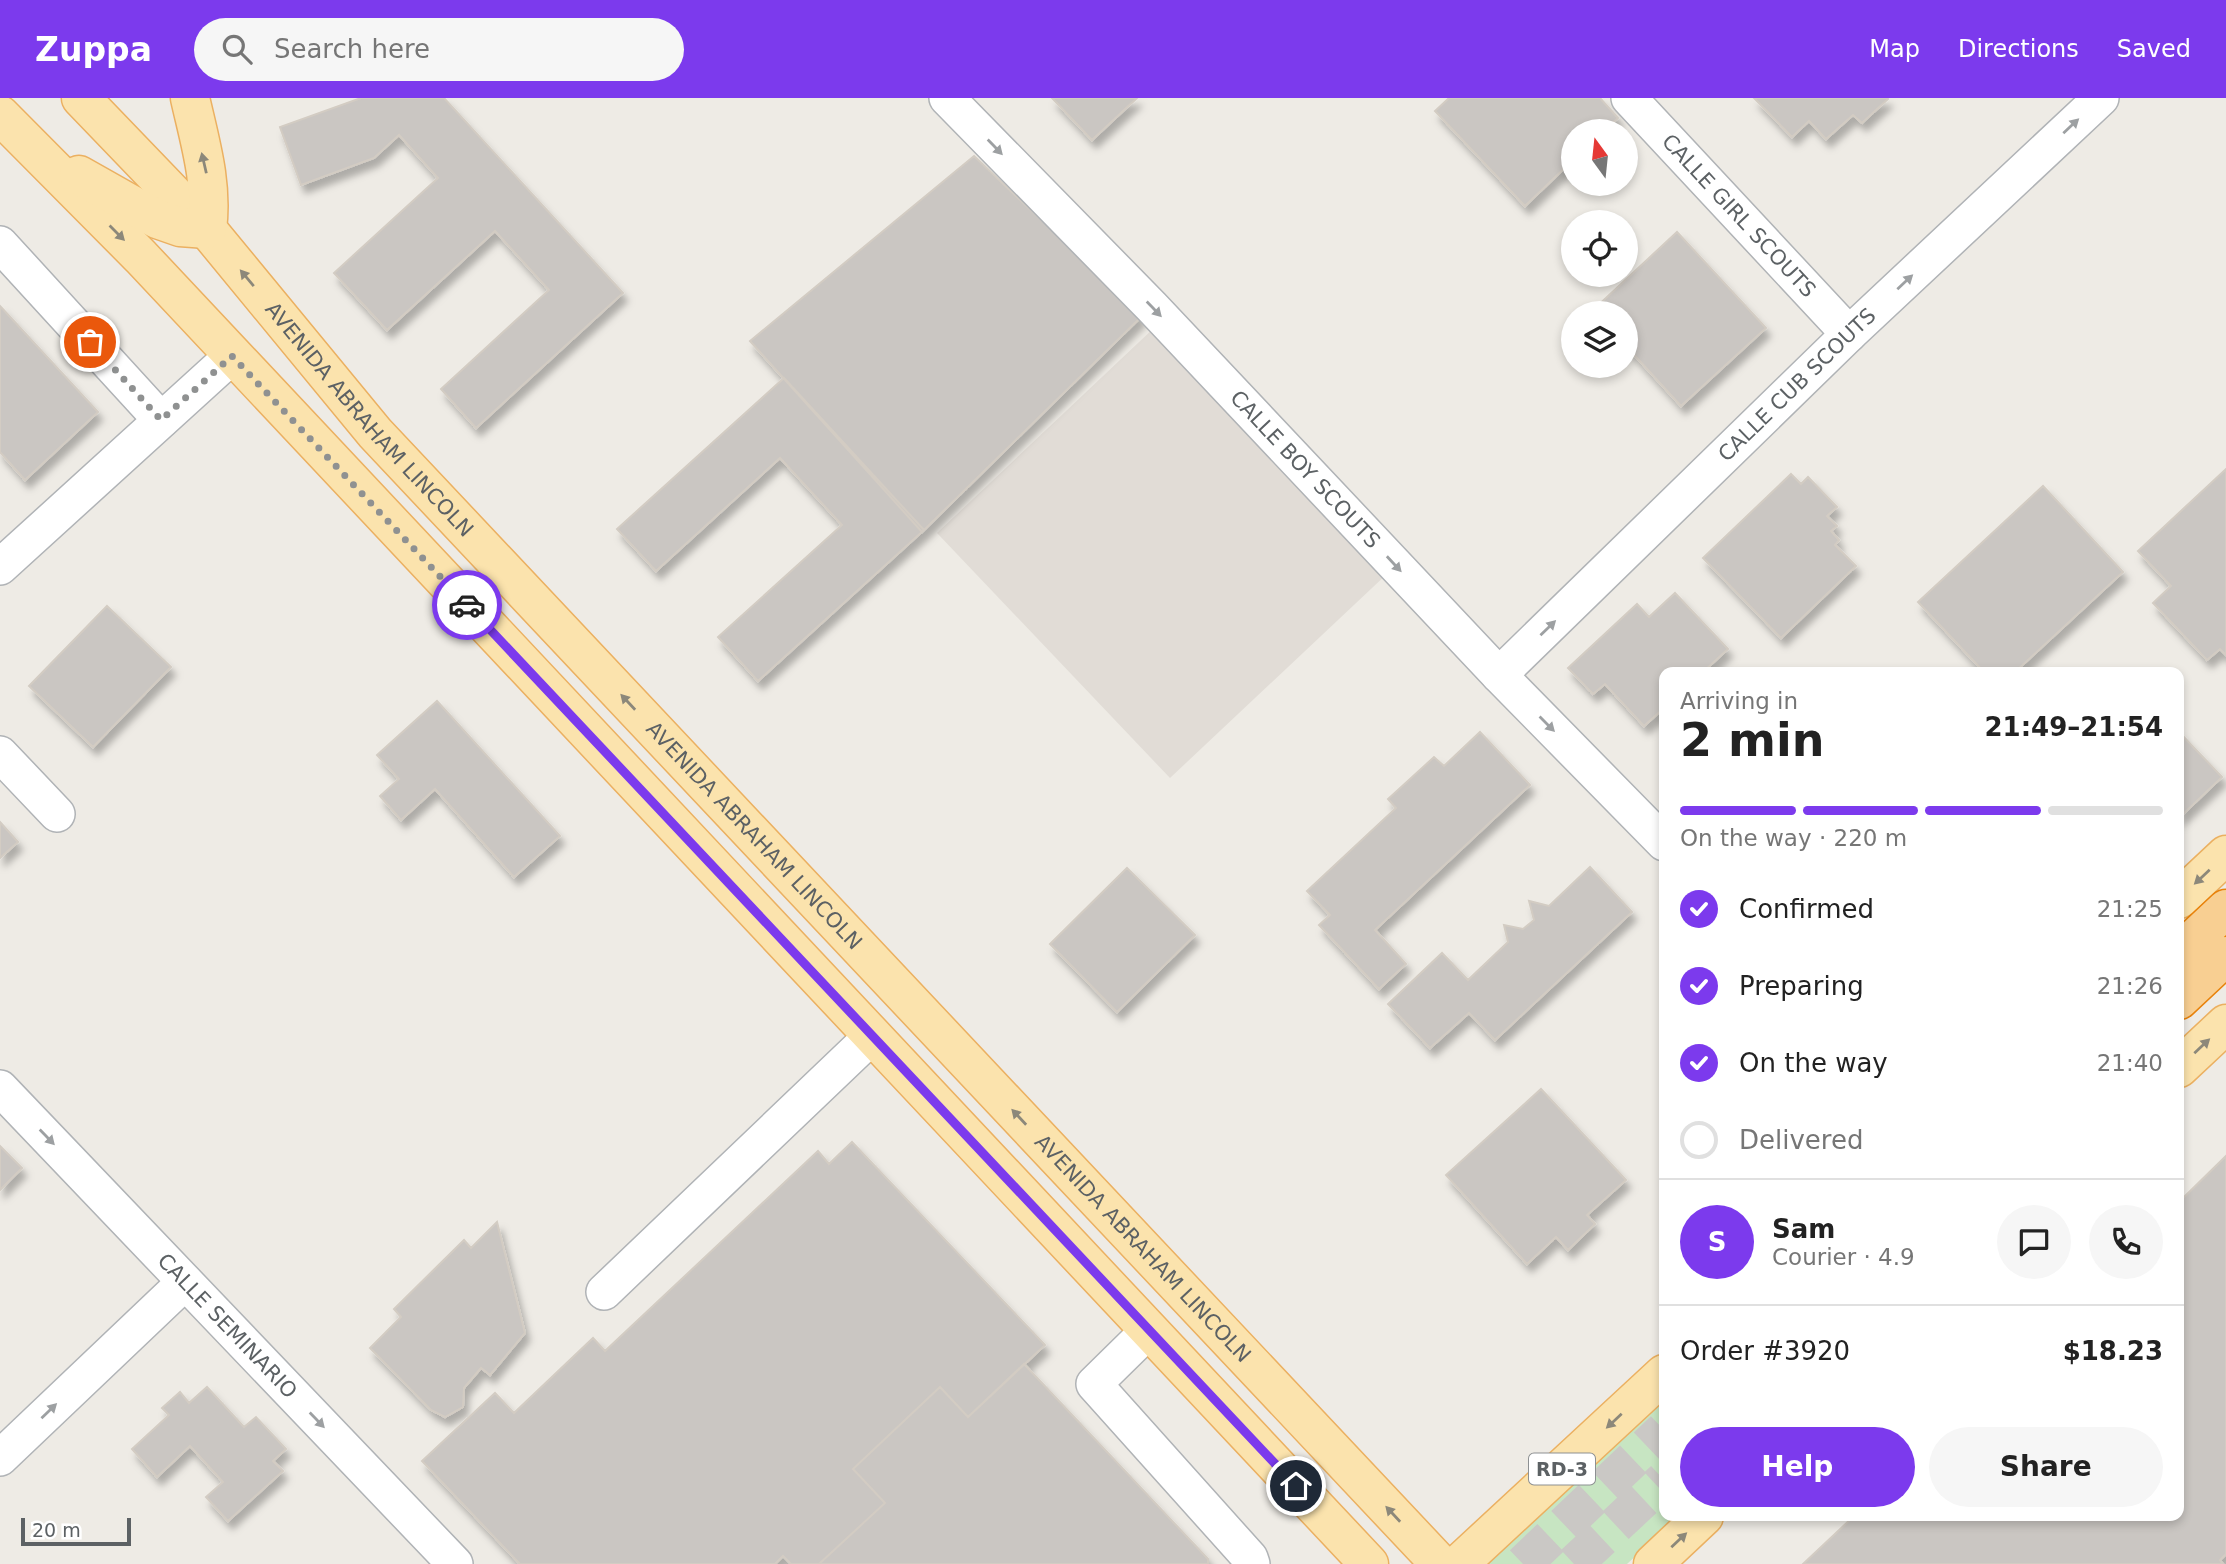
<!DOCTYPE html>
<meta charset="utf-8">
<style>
:root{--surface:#fff;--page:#f6f6f6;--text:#222;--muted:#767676;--line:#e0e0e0;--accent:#7c3aed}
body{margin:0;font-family:"DejaVu Sans",sans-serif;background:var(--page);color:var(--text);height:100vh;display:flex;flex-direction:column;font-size:26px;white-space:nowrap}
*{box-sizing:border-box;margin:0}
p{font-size:23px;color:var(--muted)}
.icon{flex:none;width:38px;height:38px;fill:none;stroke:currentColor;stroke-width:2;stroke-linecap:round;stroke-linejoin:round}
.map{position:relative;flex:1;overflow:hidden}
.sheet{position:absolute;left:1659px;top:569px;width:525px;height:854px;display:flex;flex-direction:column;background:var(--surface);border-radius:14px;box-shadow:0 4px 10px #0003}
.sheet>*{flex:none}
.needle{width:46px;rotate:345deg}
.fabs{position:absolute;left:1561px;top:21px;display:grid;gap:14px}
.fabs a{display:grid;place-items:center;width:77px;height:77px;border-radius:50%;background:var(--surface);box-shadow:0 4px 10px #0003;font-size:35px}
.scale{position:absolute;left:21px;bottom:18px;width:110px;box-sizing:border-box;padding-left:7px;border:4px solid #5c6164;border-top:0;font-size:19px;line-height:24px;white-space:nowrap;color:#5c6164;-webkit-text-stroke:5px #fff;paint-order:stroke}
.pin{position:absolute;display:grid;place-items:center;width:60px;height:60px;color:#fff;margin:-30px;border:4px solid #fff;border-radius:50%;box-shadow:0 2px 7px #0007}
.courier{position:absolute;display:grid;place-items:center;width:70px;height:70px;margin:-35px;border:5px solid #7c3aed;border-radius:50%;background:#fff;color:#222;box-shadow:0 2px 9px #0007}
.overview em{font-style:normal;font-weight:700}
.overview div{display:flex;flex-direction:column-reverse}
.overview{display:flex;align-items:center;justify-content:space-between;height:119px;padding:0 21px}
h1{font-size:46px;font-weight:700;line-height:52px}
.bar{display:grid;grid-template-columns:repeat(4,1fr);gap:10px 7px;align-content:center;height:84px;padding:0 21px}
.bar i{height:9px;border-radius:5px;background:var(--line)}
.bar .active{background:var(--accent)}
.bar p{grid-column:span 4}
.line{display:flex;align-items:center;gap:18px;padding:0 21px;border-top:2px solid var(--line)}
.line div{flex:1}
.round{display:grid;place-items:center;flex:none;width:74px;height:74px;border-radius:37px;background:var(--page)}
ol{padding:0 21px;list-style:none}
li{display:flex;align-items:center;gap:21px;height:77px}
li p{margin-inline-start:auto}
li .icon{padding:7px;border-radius:50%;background:var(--accent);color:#fff;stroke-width:4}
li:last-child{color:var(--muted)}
li i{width:38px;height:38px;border:4px solid var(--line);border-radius:50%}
.primary-button{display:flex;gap:14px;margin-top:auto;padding:14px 21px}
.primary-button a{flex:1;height:80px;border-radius:42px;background:var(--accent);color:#fff;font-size:28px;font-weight:700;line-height:80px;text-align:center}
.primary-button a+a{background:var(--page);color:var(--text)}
header{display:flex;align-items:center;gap:42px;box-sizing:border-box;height:98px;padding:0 35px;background:var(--accent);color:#fff}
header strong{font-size:33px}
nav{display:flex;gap:38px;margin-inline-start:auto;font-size:24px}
.search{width:490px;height:63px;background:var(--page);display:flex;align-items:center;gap:18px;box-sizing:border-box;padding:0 24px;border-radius:38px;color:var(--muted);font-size:26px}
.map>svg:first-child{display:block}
.education{fill:#e1dcd6}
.green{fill:#c7e5c2}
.building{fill:#cac6c2;stroke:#d3ccc3;stroke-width:2;filter:url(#shadow)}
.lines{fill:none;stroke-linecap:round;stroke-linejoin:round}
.highway-tunnel{stroke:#cac8c5;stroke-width:38;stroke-dasharray:38 19;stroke-linecap:butt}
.minor-casing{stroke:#b0b3b6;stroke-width:38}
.major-casing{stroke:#ebb061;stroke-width:41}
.highway-casing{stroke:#e8820b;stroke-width:41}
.minor{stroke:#fff;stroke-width:35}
.major{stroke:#fbe3ad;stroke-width:38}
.highway{stroke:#f8cf92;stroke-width:38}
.oneway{fill:#9da0a2}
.oneway2{fill:#8c887a}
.done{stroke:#8f9191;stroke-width:7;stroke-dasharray:0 12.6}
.route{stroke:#7c3aed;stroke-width:9}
.labels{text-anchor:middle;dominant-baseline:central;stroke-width:5;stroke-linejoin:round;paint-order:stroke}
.shield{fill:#fff;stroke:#8d9092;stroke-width:2}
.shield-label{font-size:19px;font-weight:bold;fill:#5c6164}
.street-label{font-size:21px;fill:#5c6164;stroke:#fff}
</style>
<header>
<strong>Zuppa</strong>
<div class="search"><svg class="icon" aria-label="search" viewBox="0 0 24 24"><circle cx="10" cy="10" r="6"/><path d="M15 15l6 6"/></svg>Search here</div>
<nav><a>Map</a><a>Directions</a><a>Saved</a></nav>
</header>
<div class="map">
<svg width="2226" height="1466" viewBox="0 0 2226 1466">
<defs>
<filter id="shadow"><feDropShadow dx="4.5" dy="8" stdDeviation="3.5" flood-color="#0004"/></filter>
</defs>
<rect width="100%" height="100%" fill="#eeebe5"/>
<path class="education" d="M 1156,228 L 1389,474 L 1170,680 L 937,435 Z"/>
<path class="green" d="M 1664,1292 L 1664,1418 L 1679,1418 L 1627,1466 L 1480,1466 Z"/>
<path class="building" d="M 361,0 L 444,0 L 623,195 L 476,330 L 441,291 L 549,192 L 495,133 L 387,232 L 334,175 L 438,80 L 399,37 L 374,60 L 301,87 L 280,29 Z
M 1052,0 L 1137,0 L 1092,42 Z
M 1449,0 L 1600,0 L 1618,20 L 1604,33 L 1573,33 L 1573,62 L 1525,108 L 1435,13 Z
M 1754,0 L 1887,0 L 1888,1 L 1862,25 L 1853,17 L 1826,41 L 1809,23 L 1792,39 Z
M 974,58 L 1142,218 L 922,434 L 750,243 Z
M 1677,134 L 1766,230 L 1681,308 L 1626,248 L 1626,215 L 1596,215 L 1593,212 Z
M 0,208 L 98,314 L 25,382 L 0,354 Z
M 784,280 L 924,432 L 758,583 L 718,539 L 842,427 L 780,360 L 656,473 L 617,431 Z
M 2226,371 L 2226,557 L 2220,551 L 2207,562 L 2153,505 L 2171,488 L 2138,453 Z
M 1791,376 L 1801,386 L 1808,379 L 1837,409 L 1827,418 L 1837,428 L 1831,433 L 1839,442 L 1835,447 L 1856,468 L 1781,540 L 1703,460 Z
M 2043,388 L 2123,474 L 2015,574 L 1984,574 L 1918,504 Z
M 1675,495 L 1728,551 L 1703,574 L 1664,574 L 1664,610 L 1644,628 L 1605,586 L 1593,596 L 1568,570 L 1637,506 L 1649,519 Z
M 107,508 L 171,569 L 93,649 L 29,588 Z
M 437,603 L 560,738 L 514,779 L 435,691 L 401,722 L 380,698 L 399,681 L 377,657 Z
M 1480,634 L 1530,687 L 1375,832 L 1406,866 L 1379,891 L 1319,827 L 1330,817 L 1307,793 L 1396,710 L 1388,701 L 1434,659 L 1444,668 Z
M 2179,634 L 2222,679 L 2179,720 Z
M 0,724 L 18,744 L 0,760 Z
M 1590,769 L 1632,814 L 1495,942 L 1469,915 L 1430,950 L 1388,906 L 1442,855 L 1468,882 L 1508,844 L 1504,827 L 1523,831 L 1534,822 L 1529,803 L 1549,808 Z
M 1127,770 L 1195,837 L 1117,914 L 1050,846 Z
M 1541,991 L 1626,1082 L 1587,1117 L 1595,1126 L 1568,1152 L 1556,1139 L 1527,1166 L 1446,1077 Z
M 852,1044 L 1045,1247 L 968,1319 L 940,1289 L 853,1371 L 885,1405 L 819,1466 L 791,1466 L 783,1458 L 775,1466 L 520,1466 L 422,1363 L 495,1295 L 514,1315 L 593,1240 L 605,1253 L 818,1053 L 829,1066 Z
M 0,1048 L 22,1070 L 0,1092 Z
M 2226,1058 L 2226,1456 L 2220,1462 L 2223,1466 L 1803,1466 L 1854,1418 L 2179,1418 L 2179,1104 Z
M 497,1124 L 525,1235 L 490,1277 L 481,1270 L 464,1290 L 463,1309 L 445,1319 L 431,1312 L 370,1250 L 401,1219 L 394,1211 L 464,1142 L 471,1150 Z
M 1024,1266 L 1208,1461 L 1208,1466 L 819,1466 L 885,1405 L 853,1371 L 940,1289 L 968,1319 Z
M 207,1289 L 244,1329 L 256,1319 L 286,1351 L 273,1363 L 283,1373 L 228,1423 L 206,1399 L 223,1384 L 190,1348 L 157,1379 L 132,1351 L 169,1317 L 162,1310 L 180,1294 L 189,1305 Z"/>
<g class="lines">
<path class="highway-tunnel" d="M 1523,1466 L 1664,1332
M 1574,1466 L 1664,1382"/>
<g class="minor-casing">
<g id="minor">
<path id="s1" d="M 947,0 L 1152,209 L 1499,577 L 1664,745"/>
<path id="s2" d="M 1629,0 L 1849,236"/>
<path d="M 0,146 L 161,322"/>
<path d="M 0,469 L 232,258"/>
<path id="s3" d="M 1499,577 L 1849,236 L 2101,0"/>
<path d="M 0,656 L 57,716"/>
<path id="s4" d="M 0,990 L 455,1466"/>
<path d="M 604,1194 L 872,938"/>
<path d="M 1149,1232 L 1094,1286 L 1250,1460 L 1252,1466"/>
<path d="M 0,1360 L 185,1184"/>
</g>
</g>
<g class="major-casing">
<g id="major">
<path id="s5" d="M 81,0 L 207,131 L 375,335 L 1440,1466"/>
<path d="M 0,17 L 141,159 L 1369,1466"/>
<path d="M 79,77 L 157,121 L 180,129 L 207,131 C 213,86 200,44 190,0"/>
<path d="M 2179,801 L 2226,757"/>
<path d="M 2179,970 L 2226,926"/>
<path d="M 1459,1466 L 1664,1276"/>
<path d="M 1653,1466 L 1704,1418"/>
</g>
</g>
<g class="highway-casing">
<path id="highway" d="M 2179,855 L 2226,811
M 2179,902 L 2226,858"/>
</g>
<use href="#minor" class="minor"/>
<use href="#major" class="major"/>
<use href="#highway" class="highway"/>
</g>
<defs><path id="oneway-solid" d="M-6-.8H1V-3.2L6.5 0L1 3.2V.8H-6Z" transform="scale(1.75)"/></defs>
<g class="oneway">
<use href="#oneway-solid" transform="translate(2071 28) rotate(-43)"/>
<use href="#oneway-solid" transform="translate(995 49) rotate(46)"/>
<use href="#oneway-solid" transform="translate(1905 184) rotate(-43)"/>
<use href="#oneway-solid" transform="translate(1154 211) rotate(46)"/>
<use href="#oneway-solid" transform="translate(1394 466) rotate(47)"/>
<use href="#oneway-solid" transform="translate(1548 530) rotate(-44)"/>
<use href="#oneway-solid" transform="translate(1547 626) rotate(45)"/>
<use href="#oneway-solid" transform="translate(47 1039) rotate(46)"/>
<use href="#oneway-solid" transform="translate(49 1313) rotate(-44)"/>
<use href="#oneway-solid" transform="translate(317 1322) rotate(46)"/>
</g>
<g class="oneway2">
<use href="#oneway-solid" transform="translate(204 65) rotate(-103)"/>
<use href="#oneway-solid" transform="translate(117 135) rotate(45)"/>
<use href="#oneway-solid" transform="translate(247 180) rotate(-130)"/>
<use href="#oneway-solid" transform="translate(628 604) rotate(-133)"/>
<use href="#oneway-solid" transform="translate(2202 779) rotate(137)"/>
<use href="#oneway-solid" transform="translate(2202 948) rotate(-43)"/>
<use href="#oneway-solid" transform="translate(1019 1019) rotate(-133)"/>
<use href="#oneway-solid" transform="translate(1614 1323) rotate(137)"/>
<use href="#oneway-solid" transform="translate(1393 1416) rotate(-133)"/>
<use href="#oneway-solid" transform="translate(1679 1442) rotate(-43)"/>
</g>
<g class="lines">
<path class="done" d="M 90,244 L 161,322 L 232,258 L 467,507"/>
<path class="route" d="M 467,507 L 1296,1388"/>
</g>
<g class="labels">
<rect class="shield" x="1529" y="1355.5" width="66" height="31" rx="5"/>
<g class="shield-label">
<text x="1562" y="1371">RD-3</text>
</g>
<g class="street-label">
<text stroke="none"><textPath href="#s2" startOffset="161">CALLE GIRL SCOUTS</textPath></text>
<text stroke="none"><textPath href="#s3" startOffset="416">CALLE CUB SCOUTS</textPath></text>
<text stroke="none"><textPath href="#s5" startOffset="432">AVENIDA ABRAHAM LINCOLN</textPath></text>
<text stroke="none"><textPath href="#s1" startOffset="516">CALLE BOY SCOUTS</textPath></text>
<text stroke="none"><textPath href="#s5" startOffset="999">AVENIDA ABRAHAM LINCOLN</textPath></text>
<text stroke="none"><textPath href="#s5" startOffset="1566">AVENIDA ABRAHAM LINCOLN</textPath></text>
<text stroke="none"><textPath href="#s4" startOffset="329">CALLE SEMINARIO</textPath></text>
</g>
</g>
</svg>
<div class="fabs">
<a><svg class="needle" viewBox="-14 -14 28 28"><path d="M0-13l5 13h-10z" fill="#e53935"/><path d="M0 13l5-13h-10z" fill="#767676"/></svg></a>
<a><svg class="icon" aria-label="locate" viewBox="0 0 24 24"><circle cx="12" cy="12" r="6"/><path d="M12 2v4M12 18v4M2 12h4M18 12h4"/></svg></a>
<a><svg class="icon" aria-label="layers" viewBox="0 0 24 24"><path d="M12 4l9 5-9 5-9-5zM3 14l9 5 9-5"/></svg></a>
</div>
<div class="scale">20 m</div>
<div class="pin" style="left:90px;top:244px;background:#ea580c"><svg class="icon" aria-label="bag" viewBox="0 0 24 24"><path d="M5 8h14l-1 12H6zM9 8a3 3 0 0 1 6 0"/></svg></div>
<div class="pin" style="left:1296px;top:1388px;background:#1f2937"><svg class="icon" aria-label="home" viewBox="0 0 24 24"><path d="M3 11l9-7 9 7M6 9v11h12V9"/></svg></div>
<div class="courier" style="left:467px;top:507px"><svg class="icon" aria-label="car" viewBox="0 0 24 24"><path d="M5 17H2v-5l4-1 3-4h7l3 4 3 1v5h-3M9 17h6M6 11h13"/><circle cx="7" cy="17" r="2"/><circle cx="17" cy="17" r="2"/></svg></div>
<section class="sheet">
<div class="overview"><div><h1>2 min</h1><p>Arriving in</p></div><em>21:49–21:54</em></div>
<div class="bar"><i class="active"></i><i class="active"></i><i class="active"></i><i></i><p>On the way · 220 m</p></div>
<ol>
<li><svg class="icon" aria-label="check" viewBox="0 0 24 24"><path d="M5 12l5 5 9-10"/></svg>Confirmed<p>21:25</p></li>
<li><svg class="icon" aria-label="check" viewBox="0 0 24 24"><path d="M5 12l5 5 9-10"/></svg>Preparing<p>21:26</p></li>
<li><svg class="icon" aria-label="check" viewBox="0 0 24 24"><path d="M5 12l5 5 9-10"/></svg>On the way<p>21:40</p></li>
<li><i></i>Delivered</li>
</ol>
<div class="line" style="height:126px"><b class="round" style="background:var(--accent);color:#fff">S</b><div><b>Sam</b><p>Courier · 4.9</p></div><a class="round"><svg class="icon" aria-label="chat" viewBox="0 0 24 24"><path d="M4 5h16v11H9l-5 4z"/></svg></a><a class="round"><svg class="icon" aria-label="phone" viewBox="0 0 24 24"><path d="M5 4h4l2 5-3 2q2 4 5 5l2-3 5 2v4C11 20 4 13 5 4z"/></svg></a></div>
<div class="line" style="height:91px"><div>Order #3920</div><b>$18.23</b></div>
<div class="primary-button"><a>Help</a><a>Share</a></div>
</section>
</div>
